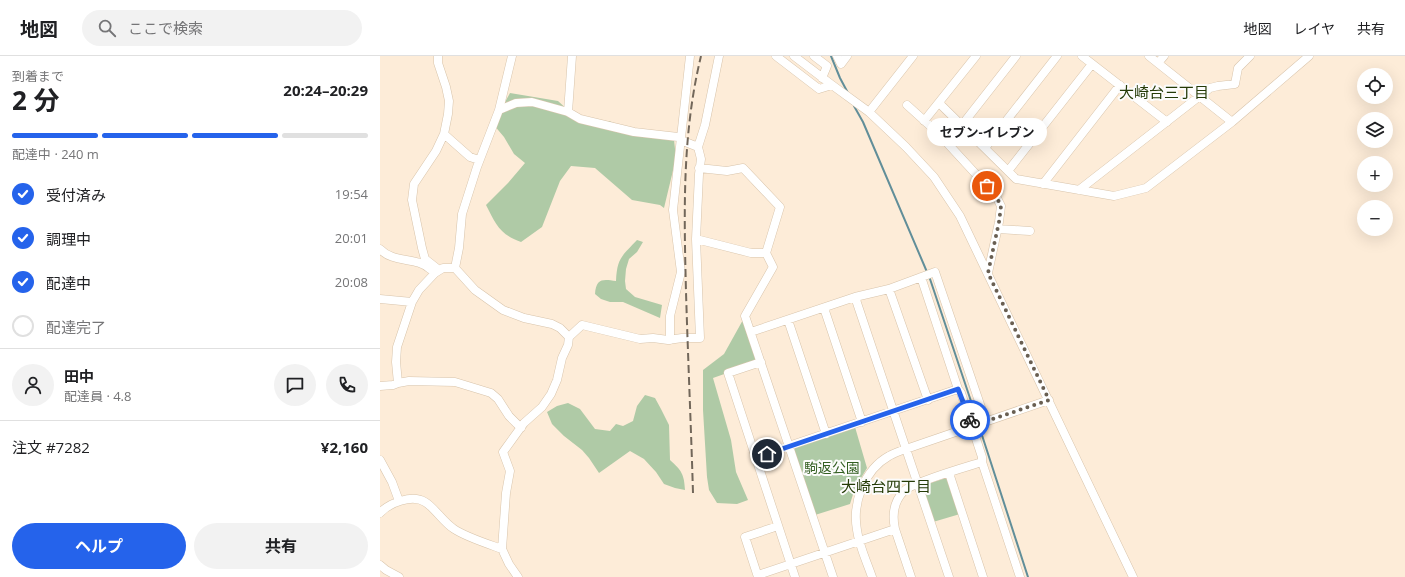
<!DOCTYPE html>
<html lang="ja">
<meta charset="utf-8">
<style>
:root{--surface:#fff;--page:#f2f2f2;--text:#202124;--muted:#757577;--line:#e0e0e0;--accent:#2563eb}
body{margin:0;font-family:"Open Sans","Noto Sans JP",sans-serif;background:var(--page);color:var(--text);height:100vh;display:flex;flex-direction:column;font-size:15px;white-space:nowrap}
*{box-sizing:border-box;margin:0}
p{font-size:13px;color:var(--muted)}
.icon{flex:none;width:22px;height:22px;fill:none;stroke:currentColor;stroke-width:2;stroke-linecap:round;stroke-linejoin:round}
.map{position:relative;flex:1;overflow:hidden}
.sheet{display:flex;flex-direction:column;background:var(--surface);width:380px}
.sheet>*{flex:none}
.tools{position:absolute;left:977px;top:12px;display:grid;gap:8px}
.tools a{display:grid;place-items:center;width:36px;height:36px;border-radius:50%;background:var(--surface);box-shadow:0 4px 16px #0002;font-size:20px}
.pin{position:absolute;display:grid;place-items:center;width:34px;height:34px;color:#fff;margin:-17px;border:2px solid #fff;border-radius:50%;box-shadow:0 1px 4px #0007}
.courier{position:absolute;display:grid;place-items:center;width:40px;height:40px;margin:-20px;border:3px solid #2563eb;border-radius:50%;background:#fff;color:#222;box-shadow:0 1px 5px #0007}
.bubble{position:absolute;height:28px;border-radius:14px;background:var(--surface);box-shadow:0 4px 16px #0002;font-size:13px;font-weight:700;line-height:28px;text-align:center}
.headline em{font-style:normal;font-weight:700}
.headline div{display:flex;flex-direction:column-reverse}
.headline{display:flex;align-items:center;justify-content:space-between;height:68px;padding:0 12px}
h1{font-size:26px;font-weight:700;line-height:30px}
.bar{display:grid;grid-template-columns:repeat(4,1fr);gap:6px 4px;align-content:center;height:48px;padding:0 12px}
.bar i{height:5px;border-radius:3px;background:var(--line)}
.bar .current{background:var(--accent)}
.bar p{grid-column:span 4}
.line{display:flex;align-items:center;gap:10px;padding:0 12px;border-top:1px solid var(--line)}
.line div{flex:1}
.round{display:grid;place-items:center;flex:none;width:42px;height:42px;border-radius:21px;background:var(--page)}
ol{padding:0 12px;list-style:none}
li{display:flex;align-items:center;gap:12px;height:44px}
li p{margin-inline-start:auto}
li .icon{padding:4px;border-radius:50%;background:var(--accent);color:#fff;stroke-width:4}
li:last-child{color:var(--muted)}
li i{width:22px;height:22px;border:2px solid var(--line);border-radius:50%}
.action{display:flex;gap:8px;margin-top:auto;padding:8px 12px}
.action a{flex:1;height:46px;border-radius:24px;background:var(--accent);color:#fff;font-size:16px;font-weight:700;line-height:46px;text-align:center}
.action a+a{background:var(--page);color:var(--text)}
header{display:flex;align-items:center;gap:24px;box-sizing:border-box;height:56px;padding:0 20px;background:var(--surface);border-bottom:1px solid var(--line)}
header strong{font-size:19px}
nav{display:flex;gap:22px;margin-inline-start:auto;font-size:14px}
.search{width:280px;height:36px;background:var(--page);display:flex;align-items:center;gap:10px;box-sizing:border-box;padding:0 14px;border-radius:22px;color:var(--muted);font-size:15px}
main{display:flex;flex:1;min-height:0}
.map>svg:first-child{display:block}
.green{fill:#afcaa6}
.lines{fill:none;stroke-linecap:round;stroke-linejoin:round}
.stream{stroke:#618e99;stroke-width:2}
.minor-casing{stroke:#d8c4ab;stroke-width:9}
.minor{stroke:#fff;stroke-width:8}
.rail{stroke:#72675a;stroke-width:2;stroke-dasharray:8 4;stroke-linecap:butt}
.done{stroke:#695f52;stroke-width:4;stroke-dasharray:0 7.2}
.route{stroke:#2563eb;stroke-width:5}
.labels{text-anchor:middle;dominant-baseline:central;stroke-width:4;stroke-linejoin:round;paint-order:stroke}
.park-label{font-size:14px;fill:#335f22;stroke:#fcfcfc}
.neighbourhood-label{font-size:15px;fill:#253b07;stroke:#fcfcfc}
</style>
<header>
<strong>地図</strong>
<div class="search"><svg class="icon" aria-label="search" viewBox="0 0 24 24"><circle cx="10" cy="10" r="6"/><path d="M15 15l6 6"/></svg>ここで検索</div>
<nav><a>地図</a><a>レイヤ</a><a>共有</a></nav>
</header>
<main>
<section class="sheet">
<div class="headline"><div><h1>2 分</h1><p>到着まで</p></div><em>20:24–20:29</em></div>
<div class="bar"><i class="current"></i><i class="current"></i><i class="current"></i><i></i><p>配達中 · 240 m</p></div>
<ol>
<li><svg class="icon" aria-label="check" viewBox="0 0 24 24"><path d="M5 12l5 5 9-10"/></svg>受付済み<p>19:54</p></li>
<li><svg class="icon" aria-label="check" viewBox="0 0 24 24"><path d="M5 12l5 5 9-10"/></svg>調理中<p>20:01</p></li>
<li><svg class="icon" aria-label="check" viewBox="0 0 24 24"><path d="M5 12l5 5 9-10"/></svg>配達中<p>20:08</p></li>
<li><i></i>配達完了</li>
</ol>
<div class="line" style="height:72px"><a class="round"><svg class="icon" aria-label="person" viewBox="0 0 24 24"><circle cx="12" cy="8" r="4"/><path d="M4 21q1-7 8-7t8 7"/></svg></a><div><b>田中</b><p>配達員 · 4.8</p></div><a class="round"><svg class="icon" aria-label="chat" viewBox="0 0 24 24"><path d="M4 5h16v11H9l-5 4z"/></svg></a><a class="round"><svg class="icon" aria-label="phone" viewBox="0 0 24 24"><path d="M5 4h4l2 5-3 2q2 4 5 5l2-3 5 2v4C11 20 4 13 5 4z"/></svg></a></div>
<div class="line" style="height:52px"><div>注文 #7282</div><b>¥2,160</b></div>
<div class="action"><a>ヘルプ</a><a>共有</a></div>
</section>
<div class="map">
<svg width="1025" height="521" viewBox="0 0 1025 521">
<rect width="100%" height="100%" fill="#fdecd8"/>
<path class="green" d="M 130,37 L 178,45 L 200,65 L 229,65 L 257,76 L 294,84 L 296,102 L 284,152 L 280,149 L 252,144 L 215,112 L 191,110 L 180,125 L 162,171 L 141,186 C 119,178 116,168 106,149 L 128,127 L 145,107 L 134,98 L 124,81 L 113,68 Z
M 257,184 L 263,186 L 257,196 L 249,203 L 246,213 L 245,225 L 246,233 L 255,241 L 282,249 L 280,262 L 243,246 L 230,246 L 221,243 L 215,238 C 216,222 223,223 236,225 C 237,202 242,200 257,184 Z
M 364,262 L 378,306 L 333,322 L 351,384 L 356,416 L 368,444 L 357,448 L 337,447 L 329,434 L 327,421 L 323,354 L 323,314 L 344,298 Z
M 265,339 L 275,342 L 281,353 L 289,369 L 290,404 C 302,415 304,418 305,434 L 295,432 L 284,428 L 276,416 L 264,403 L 250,395 L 219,417 L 209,402 L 202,394 L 184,380 L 172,368 L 167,356 L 177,350 L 188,347 L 200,353 L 215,373 L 230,375 L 236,368 L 243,370 L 253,365 L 257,350 Z
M 475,371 L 487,412 L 475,432 L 470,448 L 435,459 L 414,394 L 416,390 Z
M 566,422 L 570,424 L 580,458 L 553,466 L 542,433 L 544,429 Z"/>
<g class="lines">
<path class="stream" d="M 451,0 L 460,22 L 468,37
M 474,50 L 483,66 L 547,216
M 549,220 L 598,366
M 599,370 L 648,521"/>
<g class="minor-casing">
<path id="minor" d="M 58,0 L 58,7 L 66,31 L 69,45 L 68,58 L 64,78 L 56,95 L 34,128 L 32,144 L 42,192 L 45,203 L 59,214
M 396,0 L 439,33 L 452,29
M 414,0 L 452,29 L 489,56 L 526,91 L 554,121 L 580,160 L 753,521
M 434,0 L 447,10 L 442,22
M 457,0 L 461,8 L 467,0
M 702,0 L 787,66
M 769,0 L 852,66
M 778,7 L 784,0
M 559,47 L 636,123 L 734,140 L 766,132 L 852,66 L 929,0
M 527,49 L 558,77 L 616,140 L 621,150 L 619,166 L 608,217
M 119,54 L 136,47 L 152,46 L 188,56 L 200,63 L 254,76 L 298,81 L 303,85 L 318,91
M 188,56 L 192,0
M 489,56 L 533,0
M 544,65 L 596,0
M 582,69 L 636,0
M 64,78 L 90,101 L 99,104
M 605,92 L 677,0
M 628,115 L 712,8
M 663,128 L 740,29
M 699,134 L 830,32 L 838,30 L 855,28 L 858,12 L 870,0
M 618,173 L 650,175
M 316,183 L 371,197 L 386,197 L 400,151 L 363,112 L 347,115 L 319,112
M 0,193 C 14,208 36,200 50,213
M 386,197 L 393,211 L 365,260 L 453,521
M 75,212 L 79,192 L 82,158 L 97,111 L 119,54 L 132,0
M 509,233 L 548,344
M 475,241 L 569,521
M 0,243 L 32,246
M 444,252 L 482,366
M 408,264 L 446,378
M 371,276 L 475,241 L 509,233 L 555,216 L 606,366
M 290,284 L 290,260 L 301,216 L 293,154 L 310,0
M 381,306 L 348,317 L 415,521
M 0,330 L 13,329 L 18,327
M 578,333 L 581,337 L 602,401 L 602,406
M 141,372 L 129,360 L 118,343 L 111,337 L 75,326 L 29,325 L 18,327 L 16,306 L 17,291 L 32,246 L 39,234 L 55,217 L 63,212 L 75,212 L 95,234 L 123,254 L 144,262 L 172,268 L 180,272 L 189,281
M 376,401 L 578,333 L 541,221
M 0,404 L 12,426 L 19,445
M 569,417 L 603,521
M 0,457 C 9,447 32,438 45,446 C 55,452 63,466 74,473 C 86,481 108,488 122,493
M 515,473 C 512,459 513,446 524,435 C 533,426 586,411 602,406 L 640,521
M 0,509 L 6,514 L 19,521
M 378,519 L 515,473 L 531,521
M 138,521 L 129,508 L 122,493 L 126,437 L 130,415 L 123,396 L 144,367 L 162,351 L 171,338 L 177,324 L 182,302 L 188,289 L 189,281 L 202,269 L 260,283 L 273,282 L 288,284 L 302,282 L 320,282 L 316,183 L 319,118 L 321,103 L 318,91 L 325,69 L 339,0
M 378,521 L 365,481 L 398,470
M 492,521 C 487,506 479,490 477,474 C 472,447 484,414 509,400 C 514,397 520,395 526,393 L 669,344"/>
</g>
<use href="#minor" class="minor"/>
<path class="rail" d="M 313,437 C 311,370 308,303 306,236 C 304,156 302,78 321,0"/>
</g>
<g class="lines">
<path class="done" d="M 590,364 L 592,370 L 669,344 L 608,217 L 619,166 L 621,150 L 616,140 L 607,130"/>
<path class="route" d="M 387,398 L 578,333 L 590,364"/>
</g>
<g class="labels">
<g class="park-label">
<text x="452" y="411">駒返公園</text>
</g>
<g class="neighbourhood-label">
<text x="784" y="36">大崎台三丁目</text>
<text x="506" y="430">大崎台四丁目</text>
</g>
</g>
</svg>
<div class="tools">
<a><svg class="icon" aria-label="locate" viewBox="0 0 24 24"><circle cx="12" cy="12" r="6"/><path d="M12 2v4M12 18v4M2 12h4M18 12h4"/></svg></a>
<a><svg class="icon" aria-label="layers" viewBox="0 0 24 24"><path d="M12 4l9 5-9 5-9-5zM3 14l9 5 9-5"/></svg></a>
<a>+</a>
<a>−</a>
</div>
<div class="pin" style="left:607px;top:130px;background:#ea580c"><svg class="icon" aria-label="bag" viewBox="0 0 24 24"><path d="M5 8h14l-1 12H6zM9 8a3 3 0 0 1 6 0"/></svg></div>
<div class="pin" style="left:387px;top:398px;background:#1f2937"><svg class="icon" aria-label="home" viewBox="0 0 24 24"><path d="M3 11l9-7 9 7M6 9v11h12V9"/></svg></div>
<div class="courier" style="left:590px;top:364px"><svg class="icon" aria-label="bike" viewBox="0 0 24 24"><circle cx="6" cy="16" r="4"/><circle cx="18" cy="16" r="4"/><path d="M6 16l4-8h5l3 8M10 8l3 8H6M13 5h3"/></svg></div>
<div class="bubble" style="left:547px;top:62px;width:120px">セブン-イレブン</div>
</div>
</main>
